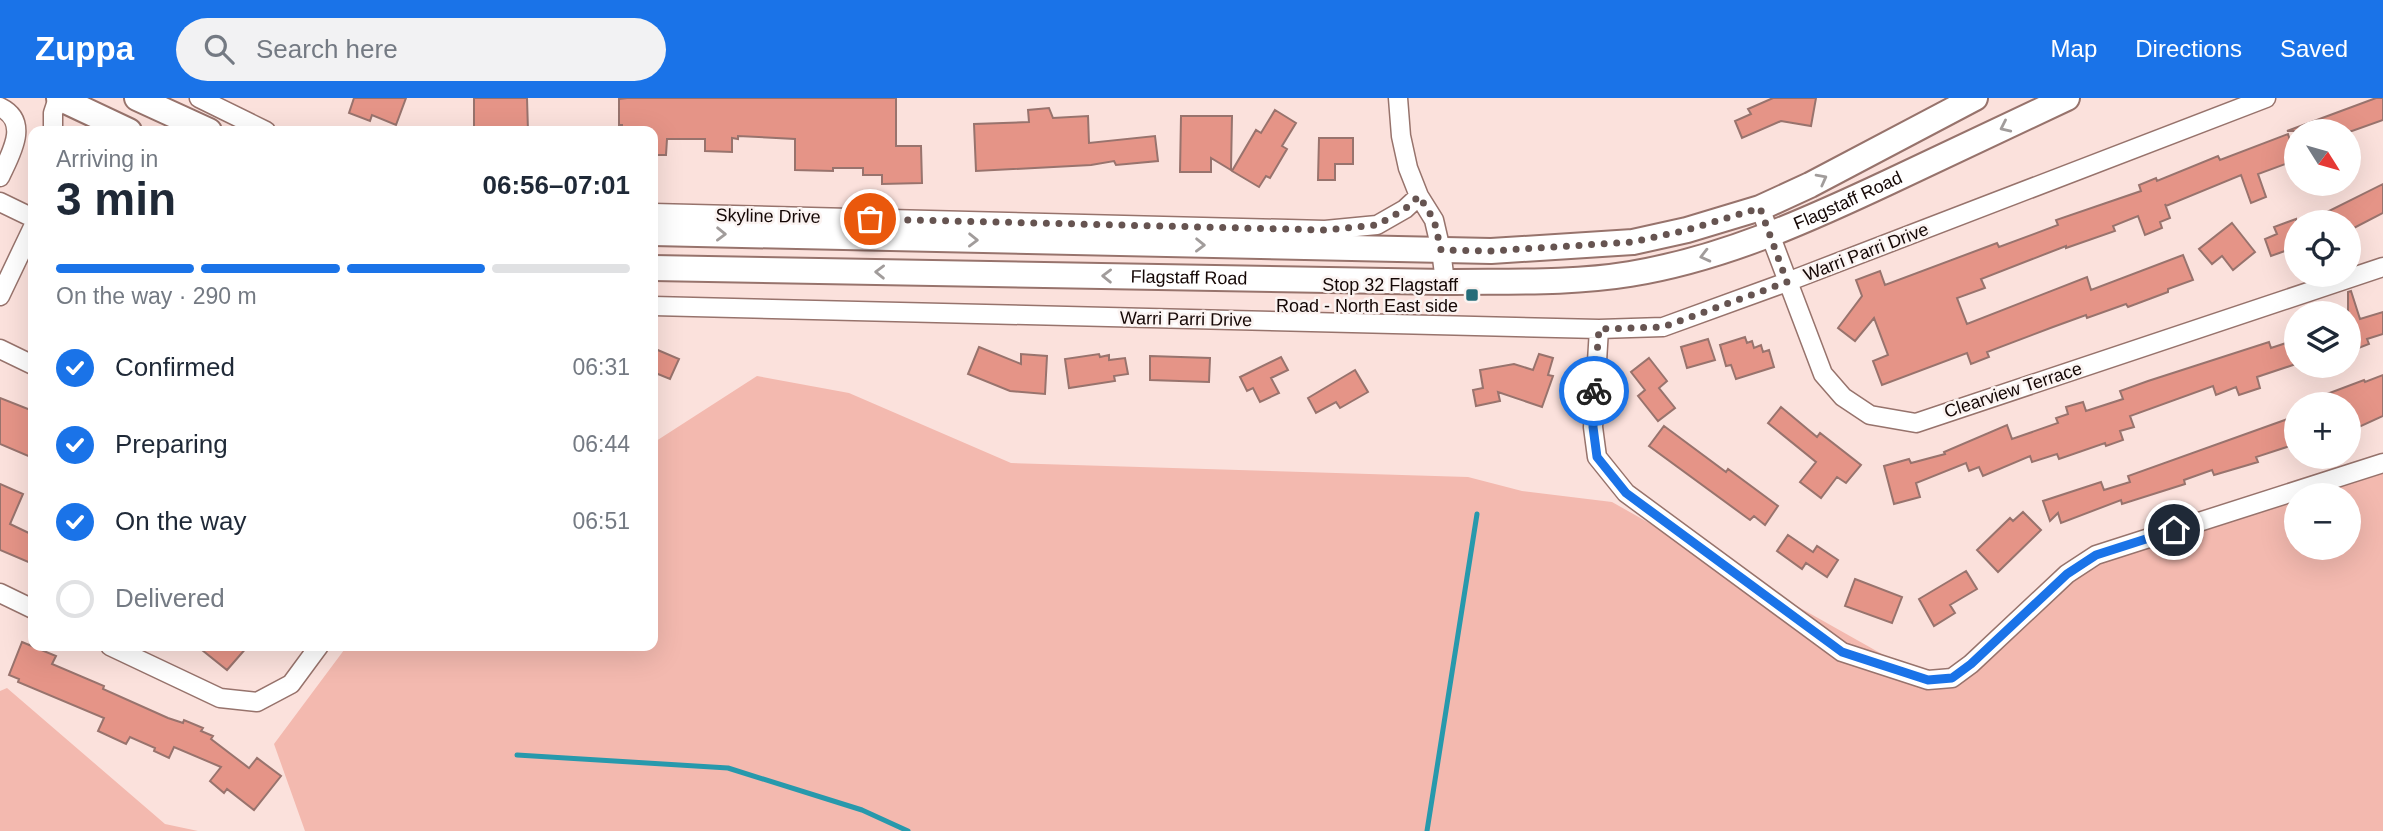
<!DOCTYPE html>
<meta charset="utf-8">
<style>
:root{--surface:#fff;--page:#f2f2f3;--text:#1f2937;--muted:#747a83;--line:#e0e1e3;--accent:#1a73e8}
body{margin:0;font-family:Arial,sans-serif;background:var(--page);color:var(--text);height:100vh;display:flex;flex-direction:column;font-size:26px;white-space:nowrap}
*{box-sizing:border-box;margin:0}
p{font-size:23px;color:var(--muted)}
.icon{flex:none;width:38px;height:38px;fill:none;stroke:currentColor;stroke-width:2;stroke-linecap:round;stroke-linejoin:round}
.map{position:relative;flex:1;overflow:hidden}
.panel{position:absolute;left:28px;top:28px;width:630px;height:525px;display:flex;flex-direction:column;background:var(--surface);border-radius:14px;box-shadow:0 7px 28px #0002}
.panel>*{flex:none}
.needle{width:46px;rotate:127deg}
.fabs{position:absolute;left:2284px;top:21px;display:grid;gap:14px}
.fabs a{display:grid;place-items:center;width:77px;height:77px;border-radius:50%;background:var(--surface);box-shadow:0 7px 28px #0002;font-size:35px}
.pin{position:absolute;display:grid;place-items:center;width:60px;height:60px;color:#fff;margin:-30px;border:4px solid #fff;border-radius:50%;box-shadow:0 2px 7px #0007}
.courier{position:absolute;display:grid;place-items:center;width:70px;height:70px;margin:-35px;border:5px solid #1a73e8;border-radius:50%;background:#fff;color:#222;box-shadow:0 2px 9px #0007}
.headline em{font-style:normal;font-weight:700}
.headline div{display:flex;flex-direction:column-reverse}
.headline{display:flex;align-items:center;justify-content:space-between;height:119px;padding:0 28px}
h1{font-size:46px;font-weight:700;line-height:52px}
.bar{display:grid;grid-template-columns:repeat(4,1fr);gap:10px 7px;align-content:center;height:84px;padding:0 28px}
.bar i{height:9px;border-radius:5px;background:var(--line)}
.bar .active{background:var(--accent)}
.bar p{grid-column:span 4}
ol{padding:0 28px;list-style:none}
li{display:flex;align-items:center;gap:21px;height:77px}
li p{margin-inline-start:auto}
li .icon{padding:7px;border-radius:50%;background:var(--accent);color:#fff;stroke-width:4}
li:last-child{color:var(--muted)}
li i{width:38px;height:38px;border:4px solid var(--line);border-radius:50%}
header{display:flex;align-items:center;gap:42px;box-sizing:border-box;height:98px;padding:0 35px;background:var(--accent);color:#fff}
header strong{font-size:33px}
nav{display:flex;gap:38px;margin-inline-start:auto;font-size:24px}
.search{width:490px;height:63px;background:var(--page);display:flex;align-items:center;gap:18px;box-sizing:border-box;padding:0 24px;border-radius:38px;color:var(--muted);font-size:26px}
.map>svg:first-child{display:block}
.green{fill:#f3b9af;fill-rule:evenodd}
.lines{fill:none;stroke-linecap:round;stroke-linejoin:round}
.stream{stroke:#2799ac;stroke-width:5}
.building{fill:#e59487;stroke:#98736d;stroke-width:2}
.minor-casing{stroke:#97736c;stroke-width:21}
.secondary-casing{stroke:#97736c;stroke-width:28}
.minor{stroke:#fff;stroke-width:18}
.secondary{stroke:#fff;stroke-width:24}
.oneway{stroke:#a19c9b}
.done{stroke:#665451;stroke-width:7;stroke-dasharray:0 12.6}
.route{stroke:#1a73e8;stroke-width:9}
.poi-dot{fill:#246c79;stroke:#fbf3f1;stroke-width:2.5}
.labels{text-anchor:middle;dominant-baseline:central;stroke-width:5;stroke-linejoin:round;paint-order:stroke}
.street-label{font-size:18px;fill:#150806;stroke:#fbf3f1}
.poi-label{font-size:18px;fill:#150806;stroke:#fbf3f1;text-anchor:end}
</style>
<header>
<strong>Zuppa</strong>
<div class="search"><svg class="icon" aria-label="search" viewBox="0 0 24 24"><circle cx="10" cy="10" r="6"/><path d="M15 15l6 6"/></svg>Search here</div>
<nav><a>Map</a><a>Directions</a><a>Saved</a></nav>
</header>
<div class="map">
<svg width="2383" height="733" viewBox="0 0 2383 733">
<rect width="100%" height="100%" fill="#fbe1dc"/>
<path class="green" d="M 757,278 L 849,295 L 1011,365 L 1468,379 L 1522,393 L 1612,404 L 1928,582 L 1952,580 L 2096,457 L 2383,365 L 2383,733 L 305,733 L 274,646 L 347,548 L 653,548 L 653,345 ZM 2296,397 L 2348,397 L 2348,450 L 2296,450 Z
M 7,590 L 165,726 L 198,733 L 0,733 L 0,593 Z"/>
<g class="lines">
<path class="stream" d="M 517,657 L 728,670 L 862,712 L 908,733
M 1427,733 L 1477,416"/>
</g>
<path class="building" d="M 354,0 L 406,0 L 396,27 L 372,17 L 370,23 L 349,15 Z
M 474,0 L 527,0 L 528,33 L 474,33 Z
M 627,0 L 896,0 L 896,48 L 921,48 L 922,85 L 882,86 L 882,77 L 863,77 L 863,70 L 833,70 L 833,73 L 795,72 L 795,41 L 738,38 L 738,41 L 732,40 L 732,54 L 705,53 L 705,41 L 667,41 L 666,57 L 653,57 L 653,33 L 622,33 L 622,27 L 619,27 L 619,1 Z
M 1773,0 L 1816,0 L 1811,28 L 1781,23 L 1742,40 L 1735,23 L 1751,16 L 1748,11 Z
M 2376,0 L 2383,0 L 2383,22 L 2352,33 L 2287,33 Z
M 1049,10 L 1053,20 L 1088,18 L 1089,45 L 1155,38 L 1158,63 L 1116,67 L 1114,63 L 1091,67 L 976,73 L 974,26 L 1029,24 L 1028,12 Z
M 1275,12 L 1296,25 L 1282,48 L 1287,51 L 1270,80 L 1266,78 L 1259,89 L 1232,73 L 1256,32 L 1261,35 Z
M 1181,18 L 1232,18 L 1231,72 L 1211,60 L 1211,74 L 1180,74 Z
M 2288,36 L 2296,62 L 2258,76 L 2266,99 L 2251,105 L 2241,77 L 2166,108 L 2165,106 L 2170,120 L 2160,124 L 2162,130 L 2145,137 L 2138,118 L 2113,128 L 2115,133 L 2066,150 L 2066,148 L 1981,181 L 1985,190 L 1957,200 L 1967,226 L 2087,179 L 2091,192 L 2183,157 L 2193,182 L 2168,191 L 2168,194 L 2128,209 L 2126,206 L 2087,220 L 2086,217 L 2053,229 L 1987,254 L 1989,259 L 1971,266 L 1967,255 L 1882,287 L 1873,263 L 1888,257 L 1874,220 L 1855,243 L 1838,230 L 1862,198 L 1856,182 L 1880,173 L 1885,187 L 1997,145 L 1999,149 L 2058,127 L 2056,122 L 2141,93 L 2139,87 L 2156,80 L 2157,83 L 2218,58 L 2220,62 Z
M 1319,40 L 1353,40 L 1353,66 L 1335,66 L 1335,82 L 1318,82 Z
M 2383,86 L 2383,115 L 2348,133 L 2348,124 L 2307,124 Z
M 2296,121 L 2296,149 L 2271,158 L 2265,141 L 2277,136 L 2274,129 Z
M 2232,125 L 2255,154 L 2233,172 L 2222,158 L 2212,166 L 2199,151 Z
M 2351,193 L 2360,221 L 2383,214 L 2383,236 L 2367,241 L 2369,246 L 2348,254 L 2348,194 Z
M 1745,239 L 1747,245 L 1752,243 L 1754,250 L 1761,247 L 1763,254 L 1769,252 L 1774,269 L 1736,281 L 1731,267 L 1726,268 L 1720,247 Z
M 1708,241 L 1715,262 L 1687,270 L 1681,249 Z
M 2292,243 L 2296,256 L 2296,266 L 2257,279 L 2260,290 L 2239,297 L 2236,289 L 2216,297 L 2213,288 L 2130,318 L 2134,329 L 2120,333 L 2123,342 L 2106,348 L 2105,345 L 2059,361 L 2057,356 L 2032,364 L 2030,358 L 1983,378 L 1979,369 L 1969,373 L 1966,365 L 1916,385 L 1920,399 L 1894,406 L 1884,368 L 1909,361 L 1911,365 L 1945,356 L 1944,354 L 2007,327 L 2012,341 L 2058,325 L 2056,320 L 2068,316 L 2066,309 L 2083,304 L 2086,313 L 2123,301 L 2120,293 L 2148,283 L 2269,244 L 2271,250 Z
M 979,249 L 1021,266 L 1021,256 L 1047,258 L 1045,296 L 1010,293 L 968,276 Z
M 653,250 L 679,261 L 670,281 L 653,274 Z
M 1099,256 L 1100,259 L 1109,257 L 1109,262 L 1125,260 L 1128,276 L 1114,278 L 1115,283 L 1069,290 L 1065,261 Z
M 1539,256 L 1553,260 L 1548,277 L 1553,278 L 1542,309 L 1498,294 L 1500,303 L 1476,308 L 1473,292 L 1483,290 L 1480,272 L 1514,266 L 1533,272 Z
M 1150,258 L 1210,260 L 1209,284 L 1150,282 Z
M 1281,259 L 1288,272 L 1271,280 L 1279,295 L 1260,304 L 1253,290 L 1247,293 L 1240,279 Z
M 1649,260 L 1667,283 L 1659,290 L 1675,310 L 1658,323 L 1638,298 L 1645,292 L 1631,274 Z
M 1355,272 L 1368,294 L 1340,310 L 1336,304 L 1316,315 L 1308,300 Z
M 2383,277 L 2383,318 L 2348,334 L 2348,306 L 2303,306 L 2303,305 L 2364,282 L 2365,284 Z
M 0,300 L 33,313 L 33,360 L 0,346 Z
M 1781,309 L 1817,339 L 1820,335 L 1861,367 L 1846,385 L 1837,379 L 1821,400 L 1800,384 L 1816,364 L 1768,325 Z
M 2296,318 L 2296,346 L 2256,359 L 2258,364 L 2214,377 L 2212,372 L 2184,382 L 2185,386 L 2122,406 L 2121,402 L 2061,425 L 2058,415 L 2050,423 L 2043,403 L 2101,384 L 2104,392 L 2130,384 L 2128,378 Z
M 1664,328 L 1726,374 L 1728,371 L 1778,408 L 1765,427 L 1754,418 L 1750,422 L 1649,348 Z
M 0,386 L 23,396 L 10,426 L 33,437 L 33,466 L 0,452 Z
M 2023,414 L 2041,432 L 1998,474 L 1977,452 L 2010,420 L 2013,423 Z
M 1788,437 L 1813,454 L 1817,448 L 1838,462 L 1827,479 L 1806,465 L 1802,471 L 1777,453 Z
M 1966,473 L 1977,491 L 1950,507 L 1955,515 L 1934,528 L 1919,501 Z
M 1855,481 L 1902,499 L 1892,525 L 1845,508 Z
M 22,544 L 56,558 L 52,566 L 104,588 L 103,591 L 168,620 L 183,625 L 184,622 L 203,630 L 201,633 L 213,638 L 211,641 L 249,670 L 257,660 L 281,678 L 254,712 L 227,691 L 224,695 L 210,683 L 221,669 L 174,649 L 169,660 L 154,653 L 155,650 L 130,639 L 126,646 L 98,633 L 104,620 L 18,584 L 19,581 L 9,577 Z
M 197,548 L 248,548 L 227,572 Z"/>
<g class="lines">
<g class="minor-casing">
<path id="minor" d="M 199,0 L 266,33
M 1398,0 L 1401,38 L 1408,70 L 1419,98 L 1434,122 L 1441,152 L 1445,184
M 0,9 C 31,24 10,57 0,79
M 53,33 L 53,15 L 58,0
M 0,104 L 33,120
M 1760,110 L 1823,276 L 1843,299 L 1870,317 L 1916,325 L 2383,169
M 653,115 L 1325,132 L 1377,127 L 1405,111 L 1419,98
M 0,198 L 33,129
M 653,208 L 1599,231 L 1663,229 L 1787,184 L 2266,0
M 1599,231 L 1593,329 L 1597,359 L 1626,395 L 1842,554 L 1928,582 L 1952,580 L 1971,566 L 2067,476 L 2096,457 L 2383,365
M 0,251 L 33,267
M 0,495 L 33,511
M 110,548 L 220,600 L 257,604 L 291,586 L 319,548"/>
</g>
<g class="secondary-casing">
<g id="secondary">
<path d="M 59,0 L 129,33"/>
<path d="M 137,0 L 209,33"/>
<path d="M 653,135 L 1491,153 L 1633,144 L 1687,132 L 1760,110 L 1810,87 L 1975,0"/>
<path id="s1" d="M 653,170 L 1445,184 C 1506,183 1569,186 1630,176 C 1722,161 1806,123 1889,84 C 1949,56 2008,28 2067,0"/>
</g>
</g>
<use href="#minor" class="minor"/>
<use href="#secondary" class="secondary"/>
</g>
<defs><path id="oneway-chevron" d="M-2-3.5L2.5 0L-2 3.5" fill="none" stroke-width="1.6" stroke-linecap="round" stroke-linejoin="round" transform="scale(1.75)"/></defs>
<g class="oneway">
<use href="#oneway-chevron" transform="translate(2005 29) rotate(155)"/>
<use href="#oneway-chevron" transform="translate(1822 81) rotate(-28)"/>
<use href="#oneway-chevron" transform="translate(721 136) rotate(1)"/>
<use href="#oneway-chevron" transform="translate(973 142) rotate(1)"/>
<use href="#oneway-chevron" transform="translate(1200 147) rotate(1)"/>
<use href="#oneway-chevron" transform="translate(1705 158) rotate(166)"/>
<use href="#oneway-chevron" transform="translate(880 174) rotate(-179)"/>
<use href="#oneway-chevron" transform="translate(1107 178) rotate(-179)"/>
</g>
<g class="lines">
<path class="done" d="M 870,121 L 1325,132 L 1377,127 L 1405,111 L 1419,98 L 1434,122 L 1441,152 L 1490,153 L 1633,144 L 1687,132 L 1760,110 L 1787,184 L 1663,229 L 1599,231 L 1594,293"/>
<path class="route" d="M 1594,293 L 1593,329 L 1597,359 L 1626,395 L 1842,554 L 1928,582 L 1952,580 L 1971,566 L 2067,476 L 2096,457 L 2174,432"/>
</g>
<rect class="poi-dot" x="1465" y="190" width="14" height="14" rx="3.5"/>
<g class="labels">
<g class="street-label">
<text stroke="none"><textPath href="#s1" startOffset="1208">Flagstaff Road</textPath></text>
<text transform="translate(768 118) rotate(1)">Skyline Drive</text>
<text transform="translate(1866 154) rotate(-21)">Warri Parri Drive</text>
<text stroke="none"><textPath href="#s1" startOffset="536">Flagstaff Road</textPath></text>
<text transform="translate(1186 221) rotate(1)">Warri Parri Drive</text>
<text transform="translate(2013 292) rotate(-18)">Clearview Terrace</text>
</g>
<g class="poi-label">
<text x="1458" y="187">Stop 32 Flagstaff<tspan x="1458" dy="21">Road - North East side</tspan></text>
</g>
</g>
</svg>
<div class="fabs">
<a><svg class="needle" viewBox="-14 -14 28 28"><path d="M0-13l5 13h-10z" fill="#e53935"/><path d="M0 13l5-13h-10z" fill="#747a83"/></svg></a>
<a><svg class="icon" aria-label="locate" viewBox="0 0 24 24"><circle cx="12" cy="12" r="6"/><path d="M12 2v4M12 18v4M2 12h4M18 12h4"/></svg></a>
<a><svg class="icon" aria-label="layers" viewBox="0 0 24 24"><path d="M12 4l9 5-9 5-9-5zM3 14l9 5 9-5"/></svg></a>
<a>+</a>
<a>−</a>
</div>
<div class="pin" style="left:870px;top:121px;background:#ea580c"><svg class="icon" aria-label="bag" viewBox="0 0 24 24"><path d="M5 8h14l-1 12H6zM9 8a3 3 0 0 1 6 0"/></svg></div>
<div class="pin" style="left:2174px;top:432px;background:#1f2937"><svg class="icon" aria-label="home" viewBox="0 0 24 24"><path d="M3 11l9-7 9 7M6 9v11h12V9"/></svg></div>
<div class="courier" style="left:1594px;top:293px"><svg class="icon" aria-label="bike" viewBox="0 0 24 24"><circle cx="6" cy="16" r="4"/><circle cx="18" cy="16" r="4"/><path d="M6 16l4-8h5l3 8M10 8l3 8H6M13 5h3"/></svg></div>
<section class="panel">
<div class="headline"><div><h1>3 min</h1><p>Arriving in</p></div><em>06:56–07:01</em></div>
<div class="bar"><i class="active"></i><i class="active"></i><i class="active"></i><i></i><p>On the way · 290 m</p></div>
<ol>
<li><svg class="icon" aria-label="check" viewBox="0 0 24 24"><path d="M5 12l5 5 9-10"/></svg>Confirmed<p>06:31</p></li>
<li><svg class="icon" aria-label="check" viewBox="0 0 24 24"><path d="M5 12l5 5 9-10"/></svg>Preparing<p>06:44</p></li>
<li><svg class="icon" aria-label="check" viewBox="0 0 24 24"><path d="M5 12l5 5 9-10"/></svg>On the way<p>06:51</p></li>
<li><i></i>Delivered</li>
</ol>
</section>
</div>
